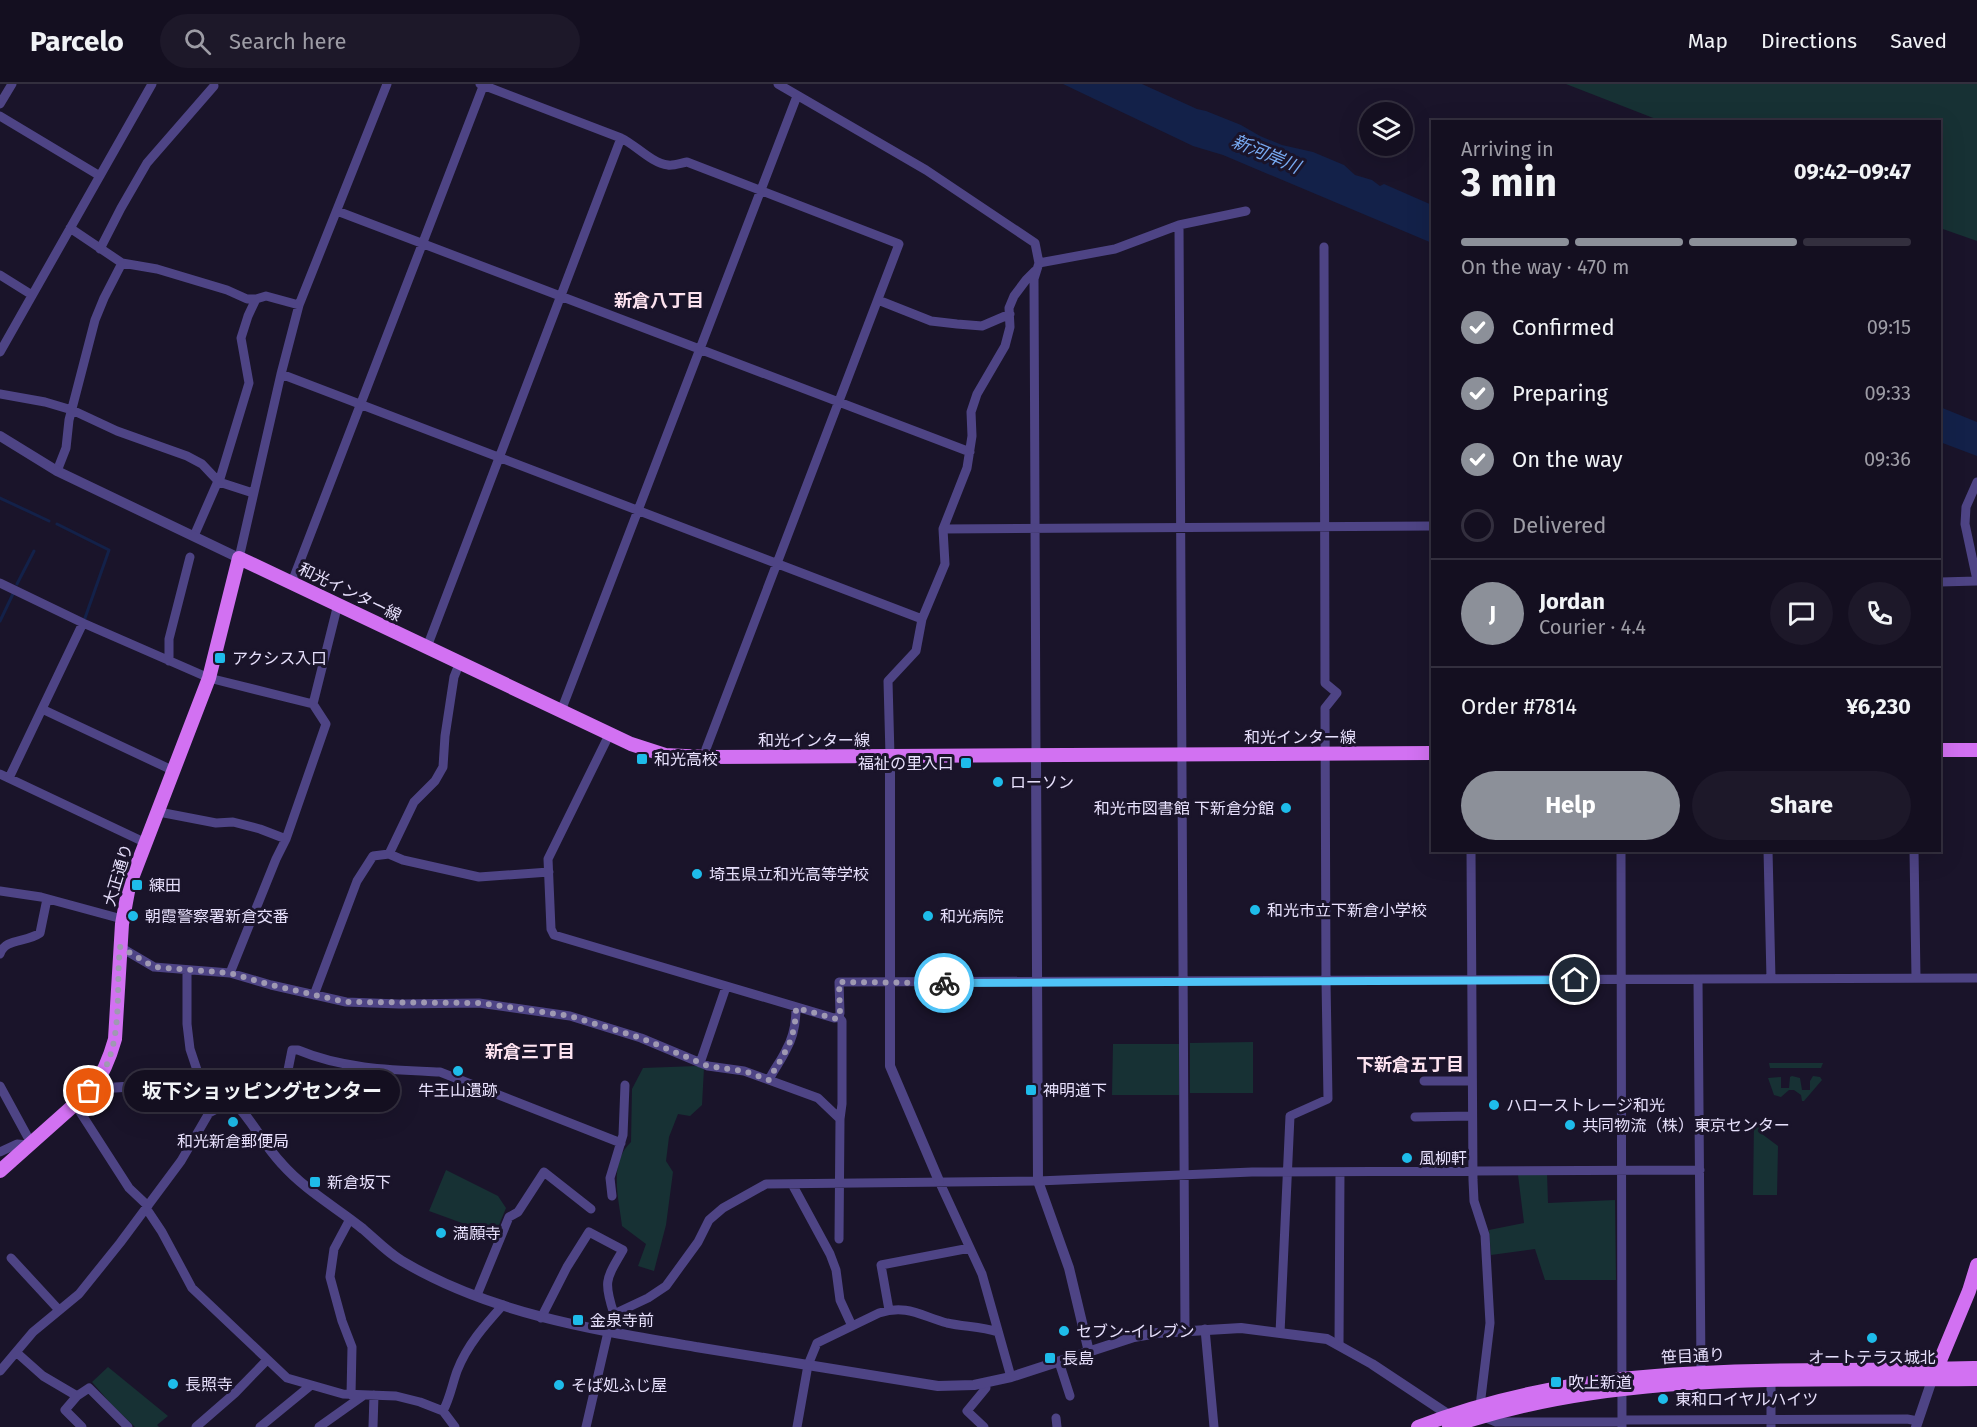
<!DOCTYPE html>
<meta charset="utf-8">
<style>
:root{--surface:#140f20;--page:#1d1829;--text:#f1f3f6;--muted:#9d9ca5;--line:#332f3e;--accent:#8c9099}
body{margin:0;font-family:"Fira Sans","Noto Sans JP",sans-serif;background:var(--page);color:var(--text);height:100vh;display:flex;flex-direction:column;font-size:22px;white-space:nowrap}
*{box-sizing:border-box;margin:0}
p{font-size:20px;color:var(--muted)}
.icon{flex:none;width:33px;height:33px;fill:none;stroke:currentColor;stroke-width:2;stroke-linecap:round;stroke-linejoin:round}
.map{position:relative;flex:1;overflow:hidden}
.panel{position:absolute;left:1431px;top:36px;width:510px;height:732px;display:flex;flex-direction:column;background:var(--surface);border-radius:0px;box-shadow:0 6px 24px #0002,0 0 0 2px var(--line)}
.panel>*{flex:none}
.controls{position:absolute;left:1359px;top:18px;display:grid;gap:12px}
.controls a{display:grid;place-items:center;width:54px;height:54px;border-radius:50%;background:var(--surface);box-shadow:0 6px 24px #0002,0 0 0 2px var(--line);font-size:30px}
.pin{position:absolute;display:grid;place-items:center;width:51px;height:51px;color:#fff;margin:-26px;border:3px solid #fff;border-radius:50%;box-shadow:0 2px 6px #0007}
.courier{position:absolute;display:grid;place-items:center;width:60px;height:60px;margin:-30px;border:4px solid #4fc3f7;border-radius:50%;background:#fff;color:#222;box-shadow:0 2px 8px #0007}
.bubble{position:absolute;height:42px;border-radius:21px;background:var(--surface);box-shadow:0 6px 24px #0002,0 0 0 2px var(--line);font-size:20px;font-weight:700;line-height:42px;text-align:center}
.headline em{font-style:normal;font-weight:700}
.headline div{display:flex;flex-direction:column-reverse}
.headline{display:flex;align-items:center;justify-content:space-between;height:102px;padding:0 30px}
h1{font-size:39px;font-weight:700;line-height:45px}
.bar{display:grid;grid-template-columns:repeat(4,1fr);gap:9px 6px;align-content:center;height:72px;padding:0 30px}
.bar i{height:8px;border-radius:4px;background:var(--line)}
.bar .on{background:var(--accent)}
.bar p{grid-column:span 4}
.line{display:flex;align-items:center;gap:15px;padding:0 30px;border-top:2px solid var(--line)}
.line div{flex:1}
.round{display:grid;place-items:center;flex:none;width:63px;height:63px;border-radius:32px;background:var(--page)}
ol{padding:0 30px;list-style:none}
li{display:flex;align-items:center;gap:18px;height:66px}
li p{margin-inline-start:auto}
li .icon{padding:6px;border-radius:50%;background:var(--accent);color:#fff;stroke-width:4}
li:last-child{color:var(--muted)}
li i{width:33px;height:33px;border:3px solid var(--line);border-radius:50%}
.button{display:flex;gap:12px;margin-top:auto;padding:12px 30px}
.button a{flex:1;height:69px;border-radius:36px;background:var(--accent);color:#fff;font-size:24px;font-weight:700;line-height:69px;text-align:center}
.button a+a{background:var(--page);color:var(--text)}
header{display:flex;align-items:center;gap:36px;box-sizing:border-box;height:84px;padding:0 30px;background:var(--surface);border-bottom:2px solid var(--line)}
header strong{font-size:28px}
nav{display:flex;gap:33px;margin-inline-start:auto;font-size:21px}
.search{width:420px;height:54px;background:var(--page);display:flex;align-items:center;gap:15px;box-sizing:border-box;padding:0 21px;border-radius:33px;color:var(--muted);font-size:22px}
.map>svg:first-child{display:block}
.green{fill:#173134}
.water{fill:#132149}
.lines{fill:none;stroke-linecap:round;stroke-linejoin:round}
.stream{stroke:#132149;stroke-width:3}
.minor{stroke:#4e4485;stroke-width:9}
.tertiary{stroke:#4e4485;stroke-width:10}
.primary{stroke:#d271f2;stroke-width:14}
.done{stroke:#9f99b2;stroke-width:6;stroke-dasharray:0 10.8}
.route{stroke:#4fc3f7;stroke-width:8}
.poi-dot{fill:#1ebcea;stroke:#1a142a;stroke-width:2}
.labels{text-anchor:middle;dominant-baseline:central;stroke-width:6;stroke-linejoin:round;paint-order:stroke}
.street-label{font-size:16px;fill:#e7e0fc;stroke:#1a142a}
.poi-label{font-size:16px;fill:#e7e0fc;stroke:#1a142a;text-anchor:start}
.water-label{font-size:18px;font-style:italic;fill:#78aaf2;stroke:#1a142a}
.neighbourhood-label{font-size:18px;font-weight:bold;fill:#fce2ef;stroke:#1a142a}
</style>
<header>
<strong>Parcelo</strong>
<div class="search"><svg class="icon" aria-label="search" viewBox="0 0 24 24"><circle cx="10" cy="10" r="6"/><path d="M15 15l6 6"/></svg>Search here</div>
<nav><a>Map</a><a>Directions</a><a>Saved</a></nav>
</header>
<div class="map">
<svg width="1977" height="1343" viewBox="0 0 1977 1343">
<rect width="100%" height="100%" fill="#1a142a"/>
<path class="green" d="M 1566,0 L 1977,0 L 1977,157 L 1940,144 L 1940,38 L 1661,37 Z
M 1253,958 L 1253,1009 L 1190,1009 L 1190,959 Z
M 1113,960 L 1179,960 L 1179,1011 L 1112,1011 Z
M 1769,979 L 1823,979 L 1821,984 L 1770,984 Z
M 697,982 L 704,984 L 702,1021 L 690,1032 L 678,1030 L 669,1053 L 666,1077 L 673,1088 L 666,1141 L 654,1187 L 638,1182 L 646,1160 L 622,1142 C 619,1115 608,1079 631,1058 L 632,1005 L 643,984 Z
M 1792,992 L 1800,994 L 1802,1006 L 1810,1006 L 1810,997 L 1813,992 L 1820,993 L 1822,996 L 1804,1017 L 1802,1017 L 1801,1011 L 1794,1006 L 1789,1006 L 1781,1013 L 1774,1011 L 1768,994 L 1781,993 L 1781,1004 L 1789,1004 L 1790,993 Z
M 1754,1038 L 1776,1038 L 1778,1043 L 1762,1050 L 1778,1062 L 1777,1111 L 1753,1111 Z
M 446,1086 L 498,1112 L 506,1124 L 495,1151 L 429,1127 Z
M 1547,1089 L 1548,1119 L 1615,1116 L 1616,1196 L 1545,1196 L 1535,1165 L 1491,1171 L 1489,1146 L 1524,1139 L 1518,1091 Z
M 108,1283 L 168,1332 L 157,1341 L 159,1343 L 135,1343 L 111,1320 L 92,1298 Z"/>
<path class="water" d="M 1063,0 L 1142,0 L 1197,25 L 1206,27 L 1241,41 L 1260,52 L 1282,61 L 1313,68 L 1344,81 L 1355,91 L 1372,96 L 1380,102 L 1384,100 L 1432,121 L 1432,159 L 1223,71 L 1193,62 Z
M 1940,323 L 1977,338 L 1977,372 L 1940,358 Z"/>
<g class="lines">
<path class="stream" d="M 0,414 L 49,437
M 57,440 L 109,466 L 85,534
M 17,500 L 34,467
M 0,537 L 13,510"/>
<path class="minor" d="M 480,0 L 621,54 C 636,61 651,79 668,81 C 673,82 681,79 687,78 L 899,160 L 706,665 L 706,673
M 778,0 L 926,86 L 1035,159 L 1039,179 L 1034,195 L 1036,671
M 0,20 L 12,0
M 0,32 L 100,92
M 337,127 L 970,368
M 1179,141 L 1185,1246
M 70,144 L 122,179 L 157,185 L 227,206 L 247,215 L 256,215 L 266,212 L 299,221
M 100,165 L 121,124 L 147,79 L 214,2
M 1039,179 L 1115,165 L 1179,141 L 1246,127
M 0,191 L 32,211
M 878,216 L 931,237 L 957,240 L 982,242 L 1010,230
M 0,268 L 152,0
M 281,290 L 922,535
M 0,310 L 45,318 L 72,326 L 117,347 L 187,372 L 202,380 L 219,398 L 253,409
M 57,387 L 66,364 L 69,336 L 95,236 L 104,214 L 122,179
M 219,398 L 249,299 L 241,254 L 248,232 L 256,215
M 1977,398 L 1966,423 L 1965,440 L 1977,496
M 943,445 L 1432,442
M 194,452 L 218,397
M 239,474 L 281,290 L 299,221 L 387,0
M 292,498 L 484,0
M 1940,498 L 1977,497
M 0,499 L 83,539 L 209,594 L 313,620
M 427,563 L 621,54
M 169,577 L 169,555 L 190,473
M 42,625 L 174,687
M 561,627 L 797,12
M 610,649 L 548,775 L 551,845 L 554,851 L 834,934 L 839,933 L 840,929 L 839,898 L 1977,894
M 890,672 L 888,597 L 916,567 L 922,535 L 945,480 L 943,445 L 967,384 L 972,352 L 971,328 L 977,310 L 1005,262 L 1010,243 L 1009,224 L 1014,212 L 1026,196 L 1035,187
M 0,690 L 146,759
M 9,694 L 83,539
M 159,728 L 216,739 L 233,738 L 260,745 L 286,755
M 1471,766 L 1473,1096 L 1474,1117 L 1485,1151 L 1490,1239 L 1480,1322
M 1621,766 L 1622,1343
M 1768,766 L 1771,895
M 1914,766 L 1916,894
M 389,770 L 414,718 L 435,697 L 443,683 L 445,652 L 454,593 L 460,578
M 0,807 L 41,813 L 122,835
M 120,863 L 154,883 L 230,889 L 271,901 L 346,918 L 399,920 L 479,919 L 570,932 L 641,954 L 708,982 L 744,987 L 818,1014 L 840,1035 L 839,1155
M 0,870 C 5,854 26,859 40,849 L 47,815
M 187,887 L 187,940 L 190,965 L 201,998
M 230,889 L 276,775 L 286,755 L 326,640 L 313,620 L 338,520
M 1698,895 L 1701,1288
M 314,911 L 357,797 L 373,772 L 389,770 L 403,776 L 479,793 L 549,788
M 839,933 L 842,937 L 842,1020 L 840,1035
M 700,979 L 726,903
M 769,996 C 774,985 781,977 786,966 C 793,954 796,937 796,924
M 1424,997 L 1472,997
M 0,1002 L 31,1059
M 75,1020 L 129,1104 L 148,1122
M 239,1022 L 286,996 L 292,966 L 298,966 C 343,985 392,986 440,988 L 621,1059
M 1415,1033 L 1472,1032
M 0,1068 L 17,1060 L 29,1061
M 939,1097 L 982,1190 L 1011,1293
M 792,1100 L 830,1170 L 836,1186 L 840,1216 L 852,1242
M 612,1112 L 610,1094 L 623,1051 L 625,1001
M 146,1124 L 162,1148 L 192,1204 L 287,1294 L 343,1310 L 396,1312 L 420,1318 L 443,1327 L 455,1343
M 350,1135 L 334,1165 L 330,1193 L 342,1237 L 352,1263 L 351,1311
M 11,1174 L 59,1226
M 477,1211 L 509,1133 L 518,1128 L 544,1088 L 591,1125
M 889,1226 L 881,1181 L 970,1164
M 541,1234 L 567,1183 L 589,1148 L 623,1166 C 606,1195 603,1197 614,1230
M 1205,1245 L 1214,1343
M 604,1247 L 607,1238 L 614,1230 L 648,1214 L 666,1202 L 698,1158 L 709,1136 L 723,1124 L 766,1100 L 1038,1097 L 1252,1088 L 1700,1086
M 1280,1249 L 1290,1032 L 1328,1015 L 1326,897 L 1325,624 L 1337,609 L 1325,599 L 1324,163
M 1339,1261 L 1340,1088
M 16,1268 L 43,1292 L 77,1312
M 1059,1278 L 1070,1312
M 0,1287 L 33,1248 L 79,1210 L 120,1159 L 181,1077 L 209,1029 L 233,1016
M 443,1327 C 450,1314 452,1301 457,1287 C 467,1261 485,1241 503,1221
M 1484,1333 L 1496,1338 L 1622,1338
M 1056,1334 L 1057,1343
M 1622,1336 L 1907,1335 L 1918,1337
M 82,1343 L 65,1326 L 77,1312 L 89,1304 L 128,1343
M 196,1343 L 235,1309 L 267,1276
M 260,1343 L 310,1302
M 319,1343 L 364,1311
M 373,1343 L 374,1311
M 586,1343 L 608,1248
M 797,1343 L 808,1281 L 817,1259 L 879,1229 C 907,1220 921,1232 947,1239 C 964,1243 981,1242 998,1248
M 984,1343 L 967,1327 L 986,1304 L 985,1299
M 1771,1343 L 1771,1297"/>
<path class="tertiary" d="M 0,352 L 57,387 L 239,474
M 1036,671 L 1038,1097 L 1069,1184 L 1089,1268
M 890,672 L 890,982 L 939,1097
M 92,1005 L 201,998 C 246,1015 252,1048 282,1080 C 305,1106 337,1124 363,1145 C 376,1156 387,1168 402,1177 C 491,1230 595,1246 696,1263 C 777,1276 858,1289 938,1302 L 974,1301 L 1011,1293 L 1134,1253 L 1157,1249 L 1241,1244 L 1327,1255 L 1372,1280 L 1455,1335
M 1916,1343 L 1932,1296"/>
<path class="primary" d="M 1940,666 L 1977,666
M 0,1087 L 92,1005 C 104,989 110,973 115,955 L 122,840 L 129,802 L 209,594 L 239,474 L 631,660 L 665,671 L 706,673 L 1432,669
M 1934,1291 L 1969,1207 L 1977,1181
M 1418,1343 C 1550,1291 1691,1286 1831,1286 C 1880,1286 1928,1285 1977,1284
M 1449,1343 C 1618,1285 1801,1297 1977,1295"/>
</g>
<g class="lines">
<path class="done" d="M 89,1007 C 126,971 115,910 120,863 L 154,883 L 230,889 L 271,901 L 346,918 L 480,919 L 570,932 L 641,954 L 708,982 L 744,987 L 769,996 C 774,985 781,977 786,966 C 793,954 796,937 796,924 L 837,935 L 840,929 L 839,898 L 944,899"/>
<path class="route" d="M 944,899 L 1575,896"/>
</g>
<g class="poi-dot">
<rect x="214" y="568" width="12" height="12" rx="3"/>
<rect x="636" y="669" width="12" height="12" rx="3"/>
<rect x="960" y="673" width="12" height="12" rx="3"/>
<circle cx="998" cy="698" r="6"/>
<circle cx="1286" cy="724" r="6"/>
<circle cx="697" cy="790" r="6"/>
<rect x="131" y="795" width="12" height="12" rx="3"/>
<circle cx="1255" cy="826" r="6"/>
<circle cx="133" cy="832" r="6"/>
<circle cx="928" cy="832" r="6"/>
<circle cx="458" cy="987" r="6"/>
<rect x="1025" y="1000" width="12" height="12" rx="3"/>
<circle cx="1494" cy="1021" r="6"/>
<circle cx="233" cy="1038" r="6"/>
<circle cx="1570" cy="1041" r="6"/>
<circle cx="1407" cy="1074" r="6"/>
<rect x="309" y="1092" width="12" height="12" rx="3"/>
<circle cx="441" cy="1149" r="6"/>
<rect x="572" y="1230" width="12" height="12" rx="3"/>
<circle cx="1064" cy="1247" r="6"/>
<circle cx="1872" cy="1254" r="6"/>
<rect x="1044" y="1268" width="12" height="12" rx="3"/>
<rect x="1550" y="1292" width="12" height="12" rx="3"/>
<circle cx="173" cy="1300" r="6"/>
<circle cx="559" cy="1301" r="6"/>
<circle cx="1663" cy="1315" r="6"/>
</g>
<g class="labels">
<g class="street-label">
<text transform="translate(350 508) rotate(26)">和光インター線</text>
<text x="1300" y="653">和光インター線</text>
<text x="814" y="656">和光インター線</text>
<text transform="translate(118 791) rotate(-73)">大正通り</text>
<text transform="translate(1693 1272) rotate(-3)">笹目通り</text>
</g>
<g class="poi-label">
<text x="232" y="574">アクシス入口</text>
<text x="654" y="675">和光高校</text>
<text x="954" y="679" text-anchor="end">福祉の里入口</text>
<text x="1010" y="698">ローソン</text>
<text x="1274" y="724" text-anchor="end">和光市図書館 下新倉分館</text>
<text x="709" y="790">埼玉県立和光高等学校</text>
<text x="149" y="801">練田</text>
<text x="1267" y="826">和光市立下新倉小学校</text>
<text x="145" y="832">朝霞警察署新倉交番</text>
<text x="940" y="832">和光病院</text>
<text x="458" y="1006" text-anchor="middle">牛王山遺跡</text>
<text x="1043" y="1006">神明道下</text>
<text x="1506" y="1021">ハローストレージ和光</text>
<text x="1582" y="1041">共同物流（株）東京センター</text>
<text x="233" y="1057" text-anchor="middle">和光新倉郵便局</text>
<text x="1419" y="1074">風柳軒</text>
<text x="327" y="1098">新倉坂下</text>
<text x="453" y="1149">満願寺</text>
<text x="590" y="1236">金泉寺前</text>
<text x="1076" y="1247">セブン-イレブン</text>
<text x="1872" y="1273" text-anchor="middle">オートテラス城北</text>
<text x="1062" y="1274">長島</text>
<text x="1568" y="1298">吹上新道</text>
<text x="185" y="1300">長照寺</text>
<text x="571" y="1301">そば処ふじ屋</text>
<text x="1675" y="1315">東和ロイヤルハイツ</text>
</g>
<g class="water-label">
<text transform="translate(1266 70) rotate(23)">新河岸川</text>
</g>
<g class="neighbourhood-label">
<text x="659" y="217">新倉八丁目</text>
<text x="530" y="968">新倉三丁目</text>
<text x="1410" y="981">下新倉五丁目</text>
</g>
</g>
</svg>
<div class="controls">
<a><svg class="icon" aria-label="layers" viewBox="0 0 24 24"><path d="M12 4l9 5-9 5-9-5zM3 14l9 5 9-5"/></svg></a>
</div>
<div class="pin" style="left:89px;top:1007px;background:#ea580c"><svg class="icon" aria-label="bag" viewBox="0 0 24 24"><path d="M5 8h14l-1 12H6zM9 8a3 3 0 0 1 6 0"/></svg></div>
<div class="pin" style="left:1575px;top:896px;background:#1f2937"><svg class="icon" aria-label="home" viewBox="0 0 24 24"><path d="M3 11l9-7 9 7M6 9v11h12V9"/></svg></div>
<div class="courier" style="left:944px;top:899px"><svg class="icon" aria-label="bike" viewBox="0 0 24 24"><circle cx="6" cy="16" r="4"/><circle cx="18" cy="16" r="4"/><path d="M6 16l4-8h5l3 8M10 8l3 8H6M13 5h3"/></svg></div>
<div class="bubble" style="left:124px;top:986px;width:276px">坂下ショッピングセンター</div>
<section class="panel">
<div class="headline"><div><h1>3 min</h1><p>Arriving in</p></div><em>09:42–09:47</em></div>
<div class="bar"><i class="on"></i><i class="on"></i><i class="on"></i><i></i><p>On the way · 470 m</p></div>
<ol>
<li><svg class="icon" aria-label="check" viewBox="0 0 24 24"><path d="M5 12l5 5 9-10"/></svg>Confirmed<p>09:15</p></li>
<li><svg class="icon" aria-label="check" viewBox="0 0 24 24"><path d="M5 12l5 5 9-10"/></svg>Preparing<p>09:33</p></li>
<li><svg class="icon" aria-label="check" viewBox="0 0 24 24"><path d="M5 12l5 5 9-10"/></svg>On the way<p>09:36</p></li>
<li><i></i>Delivered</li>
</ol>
<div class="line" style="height:108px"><b class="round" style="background:var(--accent);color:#fff">J</b><div><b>Jordan</b><p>Courier · 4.4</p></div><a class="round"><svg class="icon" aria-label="chat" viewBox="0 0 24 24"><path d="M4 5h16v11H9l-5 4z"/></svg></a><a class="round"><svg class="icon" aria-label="phone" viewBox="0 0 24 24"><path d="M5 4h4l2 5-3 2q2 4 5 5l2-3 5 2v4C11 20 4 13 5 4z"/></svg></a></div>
<div class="line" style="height:78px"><div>Order #7814</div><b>¥6,230</b></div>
<div class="button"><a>Help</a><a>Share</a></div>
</section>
</div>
